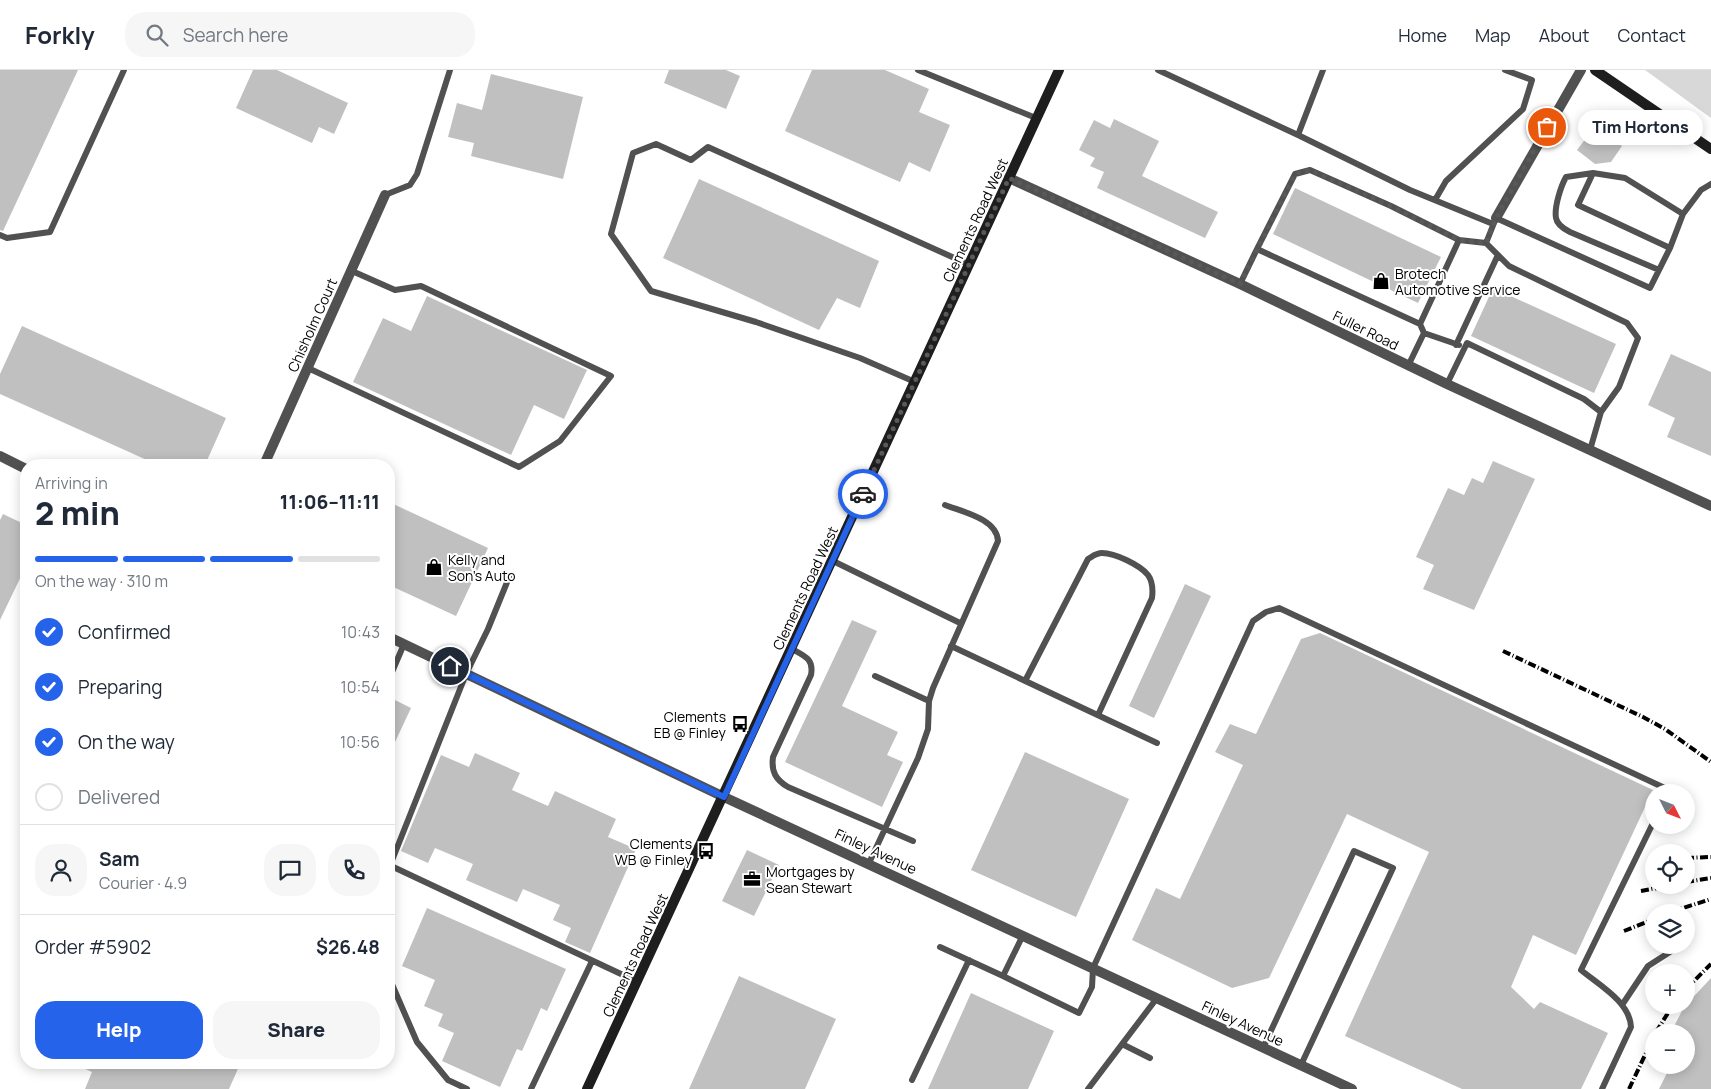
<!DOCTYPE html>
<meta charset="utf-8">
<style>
:root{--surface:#fff;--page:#f6f6f7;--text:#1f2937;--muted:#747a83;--line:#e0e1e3;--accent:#2563eb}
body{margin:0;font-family:Manrope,sans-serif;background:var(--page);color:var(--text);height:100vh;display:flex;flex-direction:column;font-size:19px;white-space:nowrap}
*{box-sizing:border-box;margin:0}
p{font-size:16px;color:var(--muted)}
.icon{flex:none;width:28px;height:28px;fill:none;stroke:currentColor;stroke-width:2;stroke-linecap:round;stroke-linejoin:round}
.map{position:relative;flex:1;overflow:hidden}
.side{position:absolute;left:20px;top:389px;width:375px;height:610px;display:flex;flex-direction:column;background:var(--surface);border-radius:20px;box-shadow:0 2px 12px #0003}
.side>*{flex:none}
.needle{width:32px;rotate:132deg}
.controls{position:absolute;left:1645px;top:714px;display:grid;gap:10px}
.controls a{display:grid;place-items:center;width:50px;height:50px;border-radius:50%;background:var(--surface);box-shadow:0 2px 12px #0003;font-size:25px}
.pin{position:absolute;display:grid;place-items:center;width:42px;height:42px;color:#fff;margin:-21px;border:2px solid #fff;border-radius:50%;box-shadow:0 1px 5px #0007}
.courier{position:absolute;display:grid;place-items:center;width:50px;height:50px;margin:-25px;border:4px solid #2563eb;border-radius:50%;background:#fff;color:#222;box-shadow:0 1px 6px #0007}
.bubble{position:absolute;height:35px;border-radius:18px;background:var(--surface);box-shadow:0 2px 12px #0003;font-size:16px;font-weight:800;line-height:35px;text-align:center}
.summary em{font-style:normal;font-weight:800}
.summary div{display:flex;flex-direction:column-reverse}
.summary{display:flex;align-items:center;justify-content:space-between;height:85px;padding:0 15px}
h1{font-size:32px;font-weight:800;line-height:38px}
.bar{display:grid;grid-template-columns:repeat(4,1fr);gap:8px 5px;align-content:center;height:60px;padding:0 15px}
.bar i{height:6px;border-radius:4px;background:var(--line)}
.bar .current{background:var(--accent)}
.bar p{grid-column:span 4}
.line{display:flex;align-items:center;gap:12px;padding:0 15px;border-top:1px solid var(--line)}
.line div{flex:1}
.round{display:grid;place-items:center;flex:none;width:52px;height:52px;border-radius:20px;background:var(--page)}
ol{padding:0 15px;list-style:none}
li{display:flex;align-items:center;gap:15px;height:55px}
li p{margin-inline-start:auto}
li .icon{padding:5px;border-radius:50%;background:var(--accent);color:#fff;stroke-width:4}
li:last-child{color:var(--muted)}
li i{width:28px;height:28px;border:2px solid var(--line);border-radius:50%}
.primary-button{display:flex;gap:10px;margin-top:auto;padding:10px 15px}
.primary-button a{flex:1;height:58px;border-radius:20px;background:var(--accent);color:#fff;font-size:20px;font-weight:800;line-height:58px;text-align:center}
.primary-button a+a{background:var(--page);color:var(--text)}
header{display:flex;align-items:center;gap:30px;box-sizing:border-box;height:70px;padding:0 25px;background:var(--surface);border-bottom:1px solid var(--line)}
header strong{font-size:24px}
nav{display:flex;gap:28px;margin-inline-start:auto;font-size:18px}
.search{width:350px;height:45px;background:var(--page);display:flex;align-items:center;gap:12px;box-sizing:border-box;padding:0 18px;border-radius:20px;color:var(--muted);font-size:19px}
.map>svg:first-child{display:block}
.green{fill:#d8d8d8}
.building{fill:#c0c0c0}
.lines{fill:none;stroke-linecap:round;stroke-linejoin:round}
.lane{stroke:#515151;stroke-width:6}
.street{stroke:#515151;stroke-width:10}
.secondary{stroke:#1e1e1e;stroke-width:10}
.rail{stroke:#000;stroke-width:4;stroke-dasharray:8 2.5 1 2.5;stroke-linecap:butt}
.done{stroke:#595959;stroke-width:5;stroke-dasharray:0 9}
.route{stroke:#2563eb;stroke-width:6}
.labels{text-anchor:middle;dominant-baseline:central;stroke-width:4;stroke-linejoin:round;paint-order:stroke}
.street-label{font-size:14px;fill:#000;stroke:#fff}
.poi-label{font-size:14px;fill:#000;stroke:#fff;text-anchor:start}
</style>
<header>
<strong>Forkly</strong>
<div class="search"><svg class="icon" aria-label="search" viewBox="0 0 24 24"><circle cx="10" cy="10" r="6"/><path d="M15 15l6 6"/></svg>Search here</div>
<nav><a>Home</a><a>Map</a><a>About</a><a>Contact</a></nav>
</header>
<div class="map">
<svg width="1711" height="1019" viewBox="0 0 1711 1019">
<rect width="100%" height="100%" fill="#fff"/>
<path class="green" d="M 1645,0 L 1711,0 L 1711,48 Z"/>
<path class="building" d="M 0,0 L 78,0 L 3,161 L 0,160 Z
M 253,0 L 277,0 L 348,33 L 334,64 L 319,57 L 312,73 L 236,38 Z
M 669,0 L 726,0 L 740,6 L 726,39 L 664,13 Z
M 812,0 L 885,0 L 929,19 L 919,42 L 950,55 L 930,102 L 909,92 L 900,112 L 785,61 Z
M 491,4 L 583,27 L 563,109 L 471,86 L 474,73 L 448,67 L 457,33 L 482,40 Z
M 1114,49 L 1159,71 L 1142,106 L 1218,142 L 1205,168 L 1097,118 L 1104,102 L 1090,96 L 1095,88 L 1079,80 L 1094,50 L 1110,58 Z
M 1596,55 L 1622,76 L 1611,92 L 1595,94 L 1577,80 Z
M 699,109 L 879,191 L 860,238 L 837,228 L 819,260 L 663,188 Z
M 1295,118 L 1441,187 L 1418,233 L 1273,164 Z
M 1493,218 L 1616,274 L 1594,323 L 1471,266 Z
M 427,226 L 587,300 L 564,349 L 534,335 L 511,385 L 353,312 L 383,248 L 411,261 Z
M 22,256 L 226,348 L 205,395 L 158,395 L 0,324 L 0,304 Z
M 1671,284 L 1711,302 L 1711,386 L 1667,367 L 1675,348 L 1648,335 Z
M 1493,391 L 1535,409 L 1474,540 L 1423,519 L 1434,495 L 1416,487 L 1448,418 L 1464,425 L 1472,408 L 1483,413 Z
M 389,432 L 488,478 L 456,546 L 389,515 Z
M 3,444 L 26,455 L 26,496 L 0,550 L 0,450 Z
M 1185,514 L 1211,526 L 1154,648 L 1129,636 Z
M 852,550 L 877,561 L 842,636 L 898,662 L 887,685 L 903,692 L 882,737 L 785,692 Z
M 1320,563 L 1653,720 L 1576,885 L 1533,865 L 1511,917 L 1534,939 L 1540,932 L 1608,963 L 1581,1019 L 1462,1019 L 1345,966 L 1429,782 L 1347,744 L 1269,908 L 1232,918 L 1132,870 L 1156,818 L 1180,829 L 1243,695 L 1215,682 L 1230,654 L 1256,664 L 1301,569 Z
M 389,627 L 411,638 L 389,685 Z
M 1025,682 L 1129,729 L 1076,847 L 971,800 Z
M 475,683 L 520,703 L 512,720 L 548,736 L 555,721 L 616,749 L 608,767 L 636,779 L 590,883 L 565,872 L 571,858 L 553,850 L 560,835 L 523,819 L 517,832 L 466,810 L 473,794 L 435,778 L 428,793 L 401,781 L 441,685 L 469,697 Z
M 747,780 L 779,795 L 754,846 L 722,831 Z
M 427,838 L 566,899 L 547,941 L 541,938 L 522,981 L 517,979 L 500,1017 L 442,991 L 454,963 L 438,956 L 443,944 L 424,936 L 435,910 L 402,896 Z
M 739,906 L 836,949 L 805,1019 L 689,1019 Z
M 1711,908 L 1711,1019 L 1659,1019 L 1671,995 L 1686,995 L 1686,962 L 1671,962 L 1684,937 Z
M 971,923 L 1054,961 L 1028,1019 L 928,1019 Z
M 70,992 L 241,992 L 229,1019 L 85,1019 L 92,1002 Z"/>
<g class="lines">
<path class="lane" d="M 918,0 L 1036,48
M 1158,0 L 1298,65
M 1323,0 L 1298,65 L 1410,120 L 1493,154
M 1593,103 L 1566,107 C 1561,116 1554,137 1556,148 C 1557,155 1564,159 1570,162 L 1659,200
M 385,125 L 410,115 L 417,104 L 450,0
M 1435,130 L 1446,111 L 1523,39 L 1532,10 L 1505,0
M 1683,144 L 1701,120 L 1711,114
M 0,165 L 7,168 L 50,162 L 124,0
M 1257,179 L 1295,104 L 1310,100 L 1391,136 L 1459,170 L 1486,173
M 1240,214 L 1257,179 L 1420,254 L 1424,263
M 1420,254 L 1459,170
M 1456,275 L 1497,187
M 1408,296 L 1424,263 L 1459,275
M 308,298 L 519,397 L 560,371 L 611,306 L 421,216 L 395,220 L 352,201
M 915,312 L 860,288 L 756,252 L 651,221 L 611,164 L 633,83 L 656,74 L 691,90 L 708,77 L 970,195
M 1447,314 L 1467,273 L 1584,329 L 1601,342 L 1590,380
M 1601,342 L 1619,317 L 1638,268 L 1627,253 L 1509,196 L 1486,173 L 1496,148 L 1650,218 L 1670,178 L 1683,144 L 1625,108 L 1593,103 L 1578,135 L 1670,178
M 833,491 L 960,553
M 951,576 L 1157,673
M 792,579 C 805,586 814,589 811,605 L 773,687 C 771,702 776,710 788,717 L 913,771
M 875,606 L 929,631
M 389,609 L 404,574
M 1025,611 L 1088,489 C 1093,486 1096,483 1102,483 C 1115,483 1140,495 1148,505 C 1153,512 1153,520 1152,528 L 1098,645
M 869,793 L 918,688 L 928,659 L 929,631 L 933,618 L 998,471 C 997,449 963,442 945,435
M 389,795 L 638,912
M 389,798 L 466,604 L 488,559 L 510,505
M 1023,865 L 1003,906 L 1079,943 L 1092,917 L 1093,898 L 1253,551 L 1266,542 L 1279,538 L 1669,720 L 1668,722
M 940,877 L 1003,906
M 389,894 L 391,912 L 417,972 L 448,1010 L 467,1019
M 1622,935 L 1648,896 L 1673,880
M 1122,974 L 1150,988
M 1263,978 L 1354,781 L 1393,798 L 1301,995
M 912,1010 L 969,890
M 531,1019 L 592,891
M 1088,1019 L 1157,928
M 1602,1019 L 1631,957 C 1630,932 1599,915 1581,900 L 1654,751"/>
<path class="street" d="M 1009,108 L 1240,214 L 1447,314 L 1711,436
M 1496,148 L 1581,0
M 0,386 L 26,399
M 264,395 L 385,125
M 389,567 L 724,727 L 1352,1019"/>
<path class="secondary" d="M 1595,0 L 1711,79
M 587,1019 L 1059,0"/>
<path class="rail" d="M 1503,581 L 1643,647 L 1665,659 L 1711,692
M 1686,788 L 1711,787
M 1653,793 L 1654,792
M 1686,812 L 1711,808
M 1641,821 L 1673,815
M 1671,842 L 1711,829
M 1624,861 L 1654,849
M 1686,919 L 1711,894
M 1656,962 L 1673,935
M 1629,1019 L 1654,966"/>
</g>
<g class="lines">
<path class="done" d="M 863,424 L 1009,108 L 1240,214 L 1295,104 L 1310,100 L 1391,136 L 1459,170 L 1486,173 L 1496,148 L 1547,57"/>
<path class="route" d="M 450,596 L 724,727 L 863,424"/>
</g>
<defs>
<g id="shop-bare" transform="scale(1.35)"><path d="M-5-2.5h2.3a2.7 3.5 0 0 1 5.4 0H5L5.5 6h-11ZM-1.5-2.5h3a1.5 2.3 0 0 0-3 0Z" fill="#000" stroke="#fff" stroke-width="2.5" paint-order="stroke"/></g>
<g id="bus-bare" transform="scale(1.35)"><path d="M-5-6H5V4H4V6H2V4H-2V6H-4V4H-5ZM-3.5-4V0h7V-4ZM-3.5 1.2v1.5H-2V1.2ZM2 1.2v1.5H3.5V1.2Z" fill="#000" stroke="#fff" stroke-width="2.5" paint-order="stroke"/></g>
<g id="office-bare" transform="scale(1.35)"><path d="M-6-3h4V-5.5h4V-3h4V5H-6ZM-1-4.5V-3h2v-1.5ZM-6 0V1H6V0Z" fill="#000" stroke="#fff" stroke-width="2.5" paint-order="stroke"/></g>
</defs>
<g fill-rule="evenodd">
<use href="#shop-bare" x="1381" y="211"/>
<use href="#shop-bare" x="434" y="497"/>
<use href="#bus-bare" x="740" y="654"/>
<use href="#bus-bare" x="706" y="781"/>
<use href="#office-bare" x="752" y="809"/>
</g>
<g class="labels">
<g class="street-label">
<text transform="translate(975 150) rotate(-65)">Clements Road West</text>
<text transform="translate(312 255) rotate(-66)">Chisholm Court</text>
<text transform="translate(1366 260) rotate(26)">Fuller Road</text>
<text transform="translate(805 518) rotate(-65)">Clements Road West</text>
<text transform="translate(876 781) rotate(25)">Finley Avenue</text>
<text transform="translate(635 885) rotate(-65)">Clements Road West</text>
<text transform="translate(1243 953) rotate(25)">Finley Avenue</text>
</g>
<g class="poi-label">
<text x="1395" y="203">Brotech<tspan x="1395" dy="16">Automotive Service</tspan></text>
<text x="448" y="489">Kelly and<tspan x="448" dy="16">Son's Auto</tspan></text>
<text x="726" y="646" text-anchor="end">Clements<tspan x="726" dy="16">EB @ Finley</tspan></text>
<text x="692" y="773" text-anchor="end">Clements<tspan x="692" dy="16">WB @ Finley</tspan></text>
<text x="766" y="801">Mortgages by<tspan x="766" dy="16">Sean Stewart</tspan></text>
</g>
</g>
</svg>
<div class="controls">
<a><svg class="needle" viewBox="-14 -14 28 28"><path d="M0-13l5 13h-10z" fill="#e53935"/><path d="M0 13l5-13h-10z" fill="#747a83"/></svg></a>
<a><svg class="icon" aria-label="locate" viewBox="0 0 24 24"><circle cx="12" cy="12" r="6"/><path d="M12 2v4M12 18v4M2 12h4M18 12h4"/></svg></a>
<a><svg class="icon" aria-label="layers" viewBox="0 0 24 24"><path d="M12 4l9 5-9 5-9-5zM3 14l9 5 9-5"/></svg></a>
<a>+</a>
<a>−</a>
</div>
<div class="pin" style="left:1547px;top:57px;background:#ea580c"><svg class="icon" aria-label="bag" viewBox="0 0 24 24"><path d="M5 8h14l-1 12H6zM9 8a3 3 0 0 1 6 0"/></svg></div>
<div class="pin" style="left:450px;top:596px;background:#1f2937"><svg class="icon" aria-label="home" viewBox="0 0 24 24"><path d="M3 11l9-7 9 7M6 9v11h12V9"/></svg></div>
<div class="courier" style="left:863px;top:424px"><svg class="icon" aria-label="car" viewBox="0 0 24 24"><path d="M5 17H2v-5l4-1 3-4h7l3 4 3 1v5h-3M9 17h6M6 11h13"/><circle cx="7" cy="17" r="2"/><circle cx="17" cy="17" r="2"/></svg></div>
<div class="bubble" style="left:1578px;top:40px;width:125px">Tim Hortons</div>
<section class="side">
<div class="summary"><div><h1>2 min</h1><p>Arriving in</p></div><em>11:06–11:11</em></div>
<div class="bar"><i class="current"></i><i class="current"></i><i class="current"></i><i></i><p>On the way · 310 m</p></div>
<ol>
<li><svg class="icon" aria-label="check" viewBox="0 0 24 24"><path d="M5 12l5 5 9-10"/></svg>Confirmed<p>10:43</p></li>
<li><svg class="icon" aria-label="check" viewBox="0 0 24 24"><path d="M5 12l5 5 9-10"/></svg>Preparing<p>10:54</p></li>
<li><svg class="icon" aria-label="check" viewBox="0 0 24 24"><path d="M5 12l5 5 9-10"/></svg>On the way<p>10:56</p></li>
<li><i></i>Delivered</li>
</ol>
<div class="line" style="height:90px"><a class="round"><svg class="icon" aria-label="person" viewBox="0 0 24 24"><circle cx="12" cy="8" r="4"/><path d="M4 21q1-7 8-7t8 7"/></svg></a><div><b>Sam</b><p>Courier · 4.9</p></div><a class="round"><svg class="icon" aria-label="chat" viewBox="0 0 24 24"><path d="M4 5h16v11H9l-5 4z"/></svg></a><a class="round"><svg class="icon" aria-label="phone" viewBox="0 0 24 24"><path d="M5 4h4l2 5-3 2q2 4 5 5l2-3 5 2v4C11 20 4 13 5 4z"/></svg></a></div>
<div class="line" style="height:65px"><div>Order #5902</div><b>$26.48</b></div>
<div class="primary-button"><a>Help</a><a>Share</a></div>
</section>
</div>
